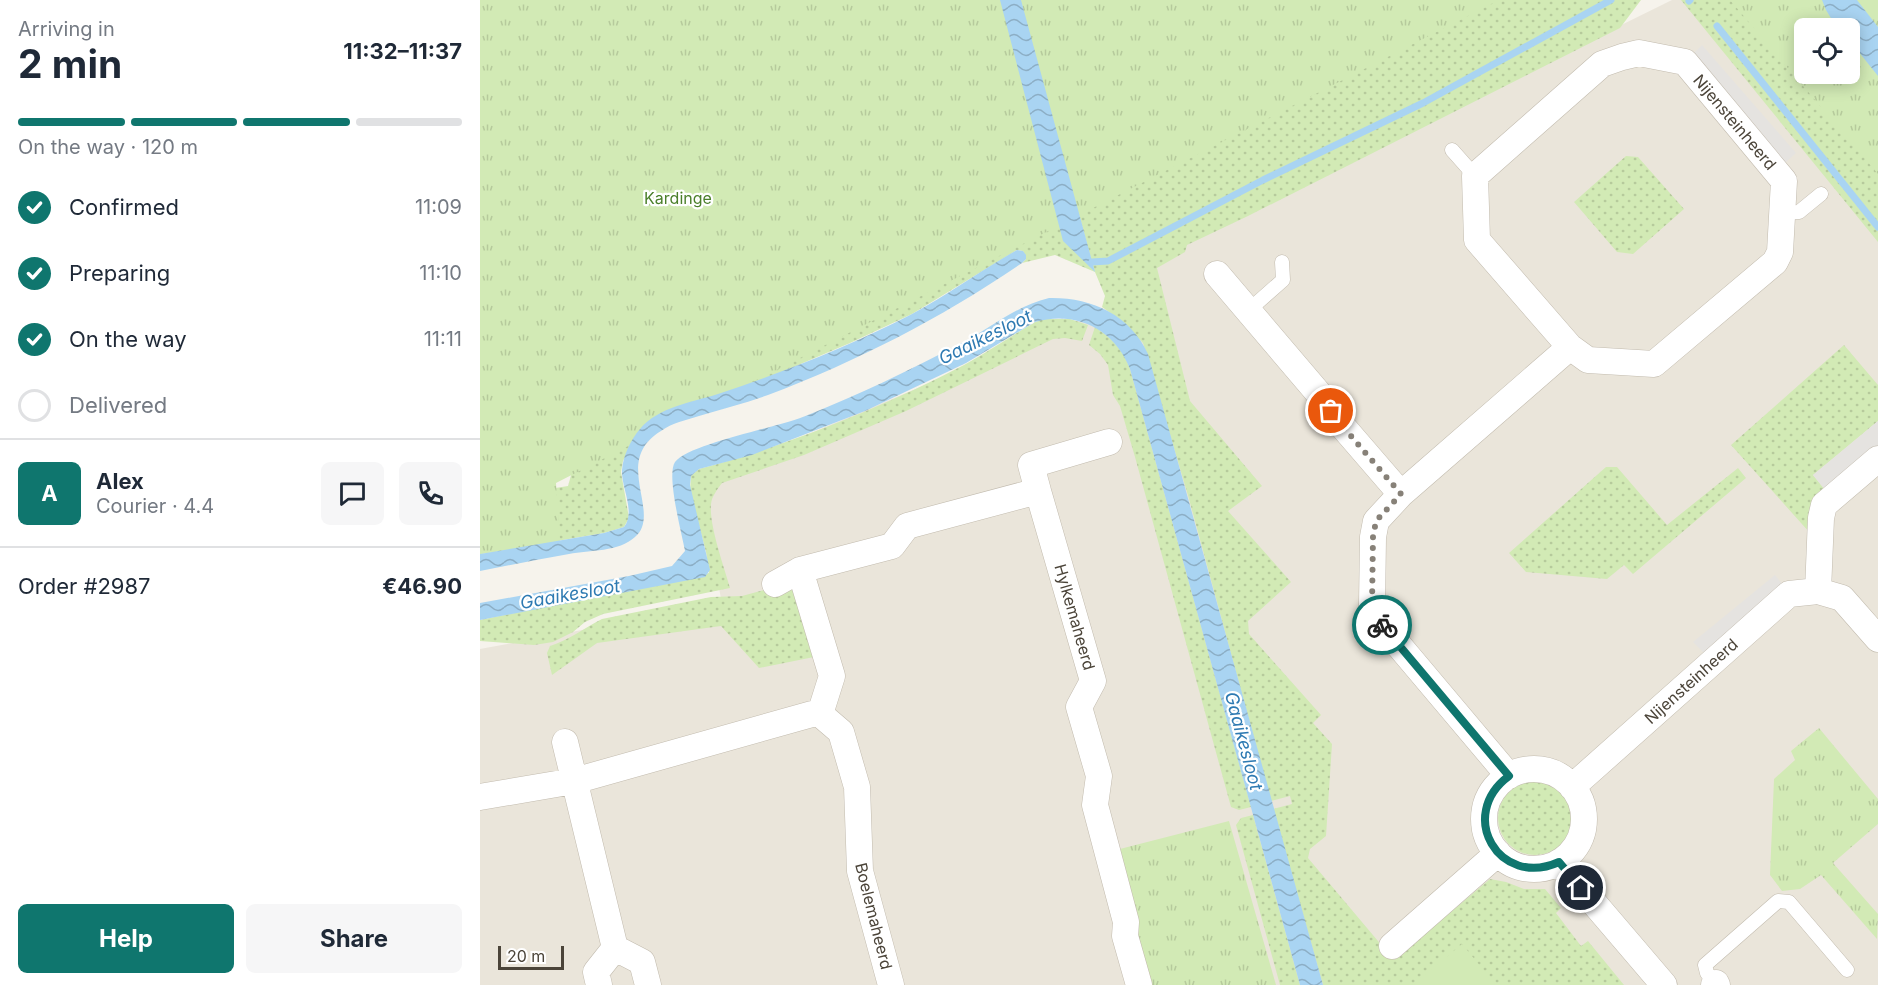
<!DOCTYPE html>
<meta charset="utf-8">
<style>
:root{--surface:#fff;--page:#f6f6f7;--text:#1f2937;--muted:#747a83;--line:#e0e1e3;--accent:#0f766e}
body{margin:0;font-family:Inter,sans-serif;background:var(--page);color:var(--text);height:100vh;display:flex;flex-direction:column;font-size:22px;white-space:nowrap}
*{box-sizing:border-box;margin:0}
p{font-size:20px;color:var(--muted)}
.icon{flex:none;width:33px;height:33px;fill:none;stroke:currentColor;stroke-width:2;stroke-linecap:round;stroke-linejoin:round}
.map{position:relative;flex:1;overflow:hidden}
.details{display:flex;flex-direction:column;background:var(--surface);width:480px}
.details>*{flex:none}
.buttons{position:absolute;left:1314px;top:18px;display:grid;gap:12px}
.buttons a{display:grid;place-items:center;width:66px;height:66px;border-radius:9px;background:var(--surface);box-shadow:0 3px 15px #0003;font-size:30px}
.scale{position:absolute;left:18px;bottom:15px;width:66px;box-sizing:border-box;padding-left:6px;border:3px solid #4b4439;border-top:0;font-size:16px;line-height:21px;white-space:nowrap;color:#4b4439;-webkit-text-stroke:4px #fff;paint-order:stroke}
.pin{position:absolute;display:grid;place-items:center;width:51px;height:51px;color:#fff;margin:-26px;border:3px solid #fff;border-radius:50%;box-shadow:0 2px 6px #0007}
.courier{position:absolute;display:grid;place-items:center;width:60px;height:60px;margin:-30px;border:4px solid #0f766e;border-radius:50%;background:#fff;color:#222;box-shadow:0 2px 8px #0007}
.overview em{font-style:normal;font-weight:700}
.overview div{display:flex;flex-direction:column-reverse}
.overview{display:flex;align-items:center;justify-content:space-between;height:102px;padding:0 18px}
h1{font-size:39px;font-weight:700;line-height:45px}
.bar{display:grid;grid-template-columns:repeat(4,1fr);gap:9px 6px;align-content:center;height:72px;padding:0 18px}
.bar i{height:8px;border-radius:4px;background:var(--line)}
.bar .selected{background:var(--accent)}
.bar p{grid-column:span 4}
.line{display:flex;align-items:center;gap:15px;padding:0 18px;border-top:2px solid var(--line)}
.line div{flex:1}
.round{display:grid;place-items:center;flex:none;width:63px;height:63px;border-radius:9px;background:var(--page)}
ol{padding:0 18px;list-style:none}
li{display:flex;align-items:center;gap:18px;height:66px}
li p{margin-inline-start:auto}
li .icon{padding:6px;border-radius:50%;background:var(--accent);color:#fff;stroke-width:4}
li:last-child{color:var(--muted)}
li i{width:33px;height:33px;border:3px solid var(--line);border-radius:50%}
.action{display:flex;gap:12px;margin-top:auto;padding:12px 18px}
.action a{flex:1;height:69px;border-radius:9px;background:var(--accent);color:#fff;font-size:24px;font-weight:700;line-height:69px;text-align:center}
.action a+a{background:var(--page);color:var(--text)}
main{display:flex;flex:1;min-height:0}
.map>svg:first-child{display:block}
.residential{fill:#eae5da}
.grass{fill:url(#grass-dots)}
.park{fill:url(#park-tufts);fill-rule:evenodd}
.garden{fill:#d2eab5}
.parking{fill:#e5e3e0}
.water{fill:url(#water-waves)}
.lines{fill:none;stroke-linecap:round;stroke-linejoin:round}
.stream{stroke:#a9d4f2;stroke-width:7}
.service-casing{stroke:#c2bbae;stroke-width:15}
.minor-casing{stroke:#c2bbae;stroke-width:27}
.service{stroke:#fff;stroke-width:14}
.minor{stroke:#fff;stroke-width:26}
.done{stroke:#878178;stroke-width:6;stroke-dasharray:0 10.8}
.route{stroke:#0f766e;stroke-width:8}
.labels{text-anchor:middle;dominant-baseline:central;stroke-width:4.5;stroke-linejoin:round;paint-order:stroke}
.street-label{font-size:16px;fill:#4b4439;stroke:#fff}
.park-label{font-size:16px;fill:#4a7f2a;stroke:#fff}
.water-label{font-size:18px;font-style:italic;fill:#2e7ab2;stroke:#fff}
</style>
<main>
<section class="details">
<div class="overview"><div><h1>2 min</h1><p>Arriving in</p></div><em>11:32–11:37</em></div>
<div class="bar"><i class="selected"></i><i class="selected"></i><i class="selected"></i><i></i><p>On the way · 120 m</p></div>
<ol>
<li><svg class="icon" aria-label="check" viewBox="0 0 24 24"><path d="M5 12l5 5 9-10"/></svg>Confirmed<p>11:09</p></li>
<li><svg class="icon" aria-label="check" viewBox="0 0 24 24"><path d="M5 12l5 5 9-10"/></svg>Preparing<p>11:10</p></li>
<li><svg class="icon" aria-label="check" viewBox="0 0 24 24"><path d="M5 12l5 5 9-10"/></svg>On the way<p>11:11</p></li>
<li><i></i>Delivered</li>
</ol>
<div class="line" style="height:108px"><b class="round" style="background:var(--accent);color:#fff">A</b><div><b>Alex</b><p>Courier · 4.4</p></div><a class="round"><svg class="icon" aria-label="chat" viewBox="0 0 24 24"><path d="M4 5h16v11H9l-5 4z"/></svg></a><a class="round"><svg class="icon" aria-label="phone" viewBox="0 0 24 24"><path d="M5 4h4l2 5-3 2q2 4 5 5l2-3 5 2v4C11 20 4 13 5 4z"/></svg></a></div>
<div class="line" style="height:78px"><div>Order #2987</div><b>€46.90</b></div>
<div class="action"><a>Help</a><a>Share</a></div>
</section>
<div class="map">
<svg width="1398" height="985" viewBox="0 0 1398 985">
<defs>
<pattern id="grass-dots" width="8" height="8" patternUnits="userSpaceOnUse" patternTransform="scale(1.5)"><rect width="8" height="8" fill="#d2eab5"/><path d="M2 2h.1M6 6h.1" fill="none" stroke="#b6ca9c" stroke-width="1.8" stroke-linecap="round"/></pattern>
<pattern id="park-tufts" width="24" height="20" patternUnits="userSpaceOnUse" patternTransform="scale(1.5)"><rect width="24" height="20" fill="#d2eab5"/><path d="M3 7l-1-3M5 7V3M7 7l1-3M15 17l-1-3M17 17v-4M19 17l1-3" fill="none" stroke="#b6ca9c"/></pattern>
<pattern id="water-waves" width="16" height="10" patternUnits="userSpaceOnUse" patternTransform="scale(1.5)"><rect width="16" height="10" fill="#a9d4f2"/><path d="M0 5q4-4 8 0t8 0" fill="none" stroke="#8caec5"/></pattern>
</defs>
<rect width="100%" height="100%" fill="#f6f3ec"/>
<path class="residential" d="M 1192,0 L 1221,0 L 1398,215 L 1398,985 L 0,985 L 0,649 L 242,604 L 219,480 L 638,304 L 640,272 Z"/>
<path class="grass" d="M 541,0 L 1161,0 L 1140,28 L 768,216 L 707,245 L 705,252 L 677,268 L 710,401 L 782,486 L 748,511 L 811,582 L 768,621 L 769,634 L 841,715 L 833,723 L 852,744 L 846,836 L 830,849 L 828,858 L 914,960 L 1010,879 L 1026,882 L 1044,889 L 1065,889 L 1081,908 L 1076,913 L 1101,946 L 1108,941 L 1144,985 L 843,985 L 793,809 L 812,804 L 810,796 L 791,801 L 709,499 L 663,343 L 642,321 L 622,307 L 625,296 L 615,272 L 575,255 L 542,263 L 546,259 L 543,251 L 537,250 L 432,314 L 370,343 L 290,377 L 201,405 L 152,442 L 143,461 L 141,472 L 149,518 L 144,527 L 124,533 L 0,554 L 0,500 L 88,486 L 104,429 L 481,88 L 614,270 Z
M 1201,0 L 1342,0 L 1324,28 L 1324,74 L 1398,76 L 1398,242 Z
M 1146,156 L 1158,157 L 1204,209 L 1153,254 L 1137,252 L 1094,202 Z
M 564,319 L 590,319 L 608,325 L 602,341 L 585,338 L 573,339 L 426,411 L 324,455 L 242,483 C 237,490 232,496 231,504 C 229,526 244,566 250,588 L 123,614 L 105,622 L 93,632 L 73,642 L 54,645 L 0,641 L 0,620 L 229,573 L 226,552 L 210,491 L 211,476 L 219,469 C 311,444 399,409 484,365 C 508,352 531,336 555,322 Z
M 615,327 C 632,338 643,349 650,369 L 771,807 L 759,810 L 751,807 L 655,457 L 640,406 L 633,395 L 628,365 L 620,354 L 609,345 Z
M 1364,345 L 1398,385 L 1398,421 L 1333,475 L 1346,491 L 1330,533 L 1251,445 Z
M 1126,467 L 1137,467 L 1187,525 L 1258,468 L 1266,478 L 1153,574 L 1144,565 L 1127,579 L 1046,572 L 1029,553 Z
M 313,582 L 334,657 L 279,668 L 241,626 L 117,643 L 72,675 L 67,653 L 70,646 C 89,640 104,628 122,619 L 231,597 L 262,596 Z
M1018 818a37 37 0 1 1 74 0a37 37 0 1 1-74 0Z
M 773,815 L 820,985 L 800,985 L 756,825 L 761,818 Z"/>
<path class="park" d="M 0,0 L 1019,0 L 76,483 L 80,543 L 0,554 Z
M 1250,0 L 1398,0 L 1398,174 ZM 1324,28 L 1370,28 L 1370,74 L 1324,74 Z
M 1339,728 L 1398,799 L 1398,824 L 1353,863 L 1398,914 L 1397,939 L 1341,875 L 1320,889 L 1302,891 L 1290,875 L 1294,779 L 1315,760 L 1311,751 Z
M 749,821 L 796,985 L 669,985 L 655,935 L 659,929 L 636,850 Z"/>
<path class="garden" d="M 982,944 L 1016,985 L 933,985 Z"/>
<path class="parking" d="M 1222,45 L 1316,153 L 1296,171 L 1205,62 Z
M 1398,421 L 1398,448 L 1346,491 L 1333,475 Z
M 1295,575 L 1306,589 L 1225,654 L 1213,642 Z"/>
<path class="water" d="M 520,0 L 541,0 L 615,272 L 583,241 Z
M 1342,0 L 1377,0 L 1398,27 L 1398,76 L 1370,41 L 1370,28 L 1357,28 L 1346,10 Z
M 537,250 L 543,251 L 546,255 L 546,259 L 542,263 C 463,317 378,361 288,395 C 266,403 242,409 219,416 C 206,420 192,423 181,431 C 131,461 183,513 155,537 C 139,552 110,550 89,554 C 60,559 30,565 0,571 L 0,554 L 124,533 L 144,527 C 156,512 141,487 142,470 C 143,456 151,439 160,429 C 178,407 213,402 238,394 C 304,372 370,346 432,314 C 468,295 501,270 537,250 Z
M 569,298 C 610,297 650,314 668,354 L 843,985 L 820,985 L 650,369 C 635,329 595,310 555,322 L 486,363 L 385,411 L 272,455 L 219,469 L 211,476 L 210,485 L 230,570 L 225,577 L 0,620 L 0,603 L 149,576 L 192,566 L 205,551 C 202,534 186,475 195,462 C 210,443 301,427 328,415 C 378,395 428,371 476,346 C 508,331 534,306 569,298 Z"/>
<g class="lines">
<path class="stream" d="M 1209,1 L 1210,0
M 1237,26 L 1398,227
M 612,262 L 628,261 L 783,180 L 943,103 L 1131,0"/>
<g class="service-casing">
<path id="service" d="M 972,150 L 995,176
M 1302,213 L 1319,212 L 1341,194
M 769,310 L 803,280 L 802,262
M 1236,983 L 1227,973 L 1225,965 L 1298,901 L 1309,902 L 1367,970"/>
</g>
<g class="minor-casing">
<path id="minor" d="M 1159,53 L 1205,62 L 1304,181 L 1300,252 L 1295,262 L 1174,364 L 1108,360 L 1090,347 L 997,240 L 995,176 L 1122,64 L 1142,57 Z
M 737,274 L 845,401 L 858,421 L 921,494
M 558,491 L 613,681 L 599,707 L 619,776 L 615,805 L 646,922 L 645,936 L 659,985
M 320,570 L 352,676 L 340,714
M 295,584 L 320,570 L 412,546 L 427,526 L 558,491 L 551,465 L 629,442
M 1338,591 L 1341,518 L 1344,505 L 1398,459
M 85,742 L 135,948 L 162,962 L 168,985
M1004 819a50 50 0 1 1 100 0a50 50 0 1 1-100 0Z
M 1029,776 L 895,617 L 892,606 L 893,537 L 896,521 L 921,494 L 1090,347
M 1092,787 L 1309,594 L 1338,591 L 1362,598 L 1398,639
M 0,797 L 94,781 L 332,714 L 340,714 L 361,732 L 377,787 L 380,871 L 411,985
M 1079,862 L 1184,985
M 912,946 L 1018,853
M 119,985 L 116,972 L 135,948
M 1234,985 L 1236,983 L 1237,985"/>
</g>
<use href="#service" class="service"/>
<use href="#minor" class="minor"/>
</g>
<g class="lines">
<path class="done" d="M 851,411 L 858,421 L 921,494 L 896,521 L 893,537 L 892,606 L 895,617 L 902,625"/>
<path class="route" d="M 902,625 L 1029,776 C 976,815 1019,889 1079,862 L 1101,888"/>
</g>
<g class="labels">
<g class="street-label">
<text transform="translate(1255 122) rotate(50)">Nijensteinheerd</text>
<text transform="translate(595 617) rotate(74)">Hylkemaheerd</text>
<text transform="translate(1211 681) rotate(-42)">Nijensteinheerd</text>
<text transform="translate(394 916) rotate(76)">Boelemaheerd</text>
</g>
<g class="park-label">
<text x="198" y="198">Kardinge</text>
</g>
<g class="water-label">
<text transform="translate(505 337) rotate(-26)">Gaaikesloot</text>
<text transform="translate(90 594) rotate(-10)">Gaaikesloot</text>
<text transform="translate(764 741) rotate(75)">Gaaikesloot</text>
</g>
</g>
</svg>
<div class="buttons">
<a><svg class="icon" aria-label="locate" viewBox="0 0 24 24"><circle cx="12" cy="12" r="6"/><path d="M12 2v4M12 18v4M2 12h4M18 12h4"/></svg></a>
</div>
<div class="scale">20 m</div>
<div class="pin" style="left:851px;top:411px;background:#ea580c"><svg class="icon" aria-label="bag" viewBox="0 0 24 24"><path d="M5 8h14l-1 12H6zM9 8a3 3 0 0 1 6 0"/></svg></div>
<div class="pin" style="left:1101px;top:888px;background:#1f2937"><svg class="icon" aria-label="home" viewBox="0 0 24 24"><path d="M3 11l9-7 9 7M6 9v11h12V9"/></svg></div>
<div class="courier" style="left:902px;top:625px"><svg class="icon" aria-label="bike" viewBox="0 0 24 24"><circle cx="6" cy="16" r="4"/><circle cx="18" cy="16" r="4"/><path d="M6 16l4-8h5l3 8M10 8l3 8H6M13 5h3"/></svg></div>
</div>
</main>
